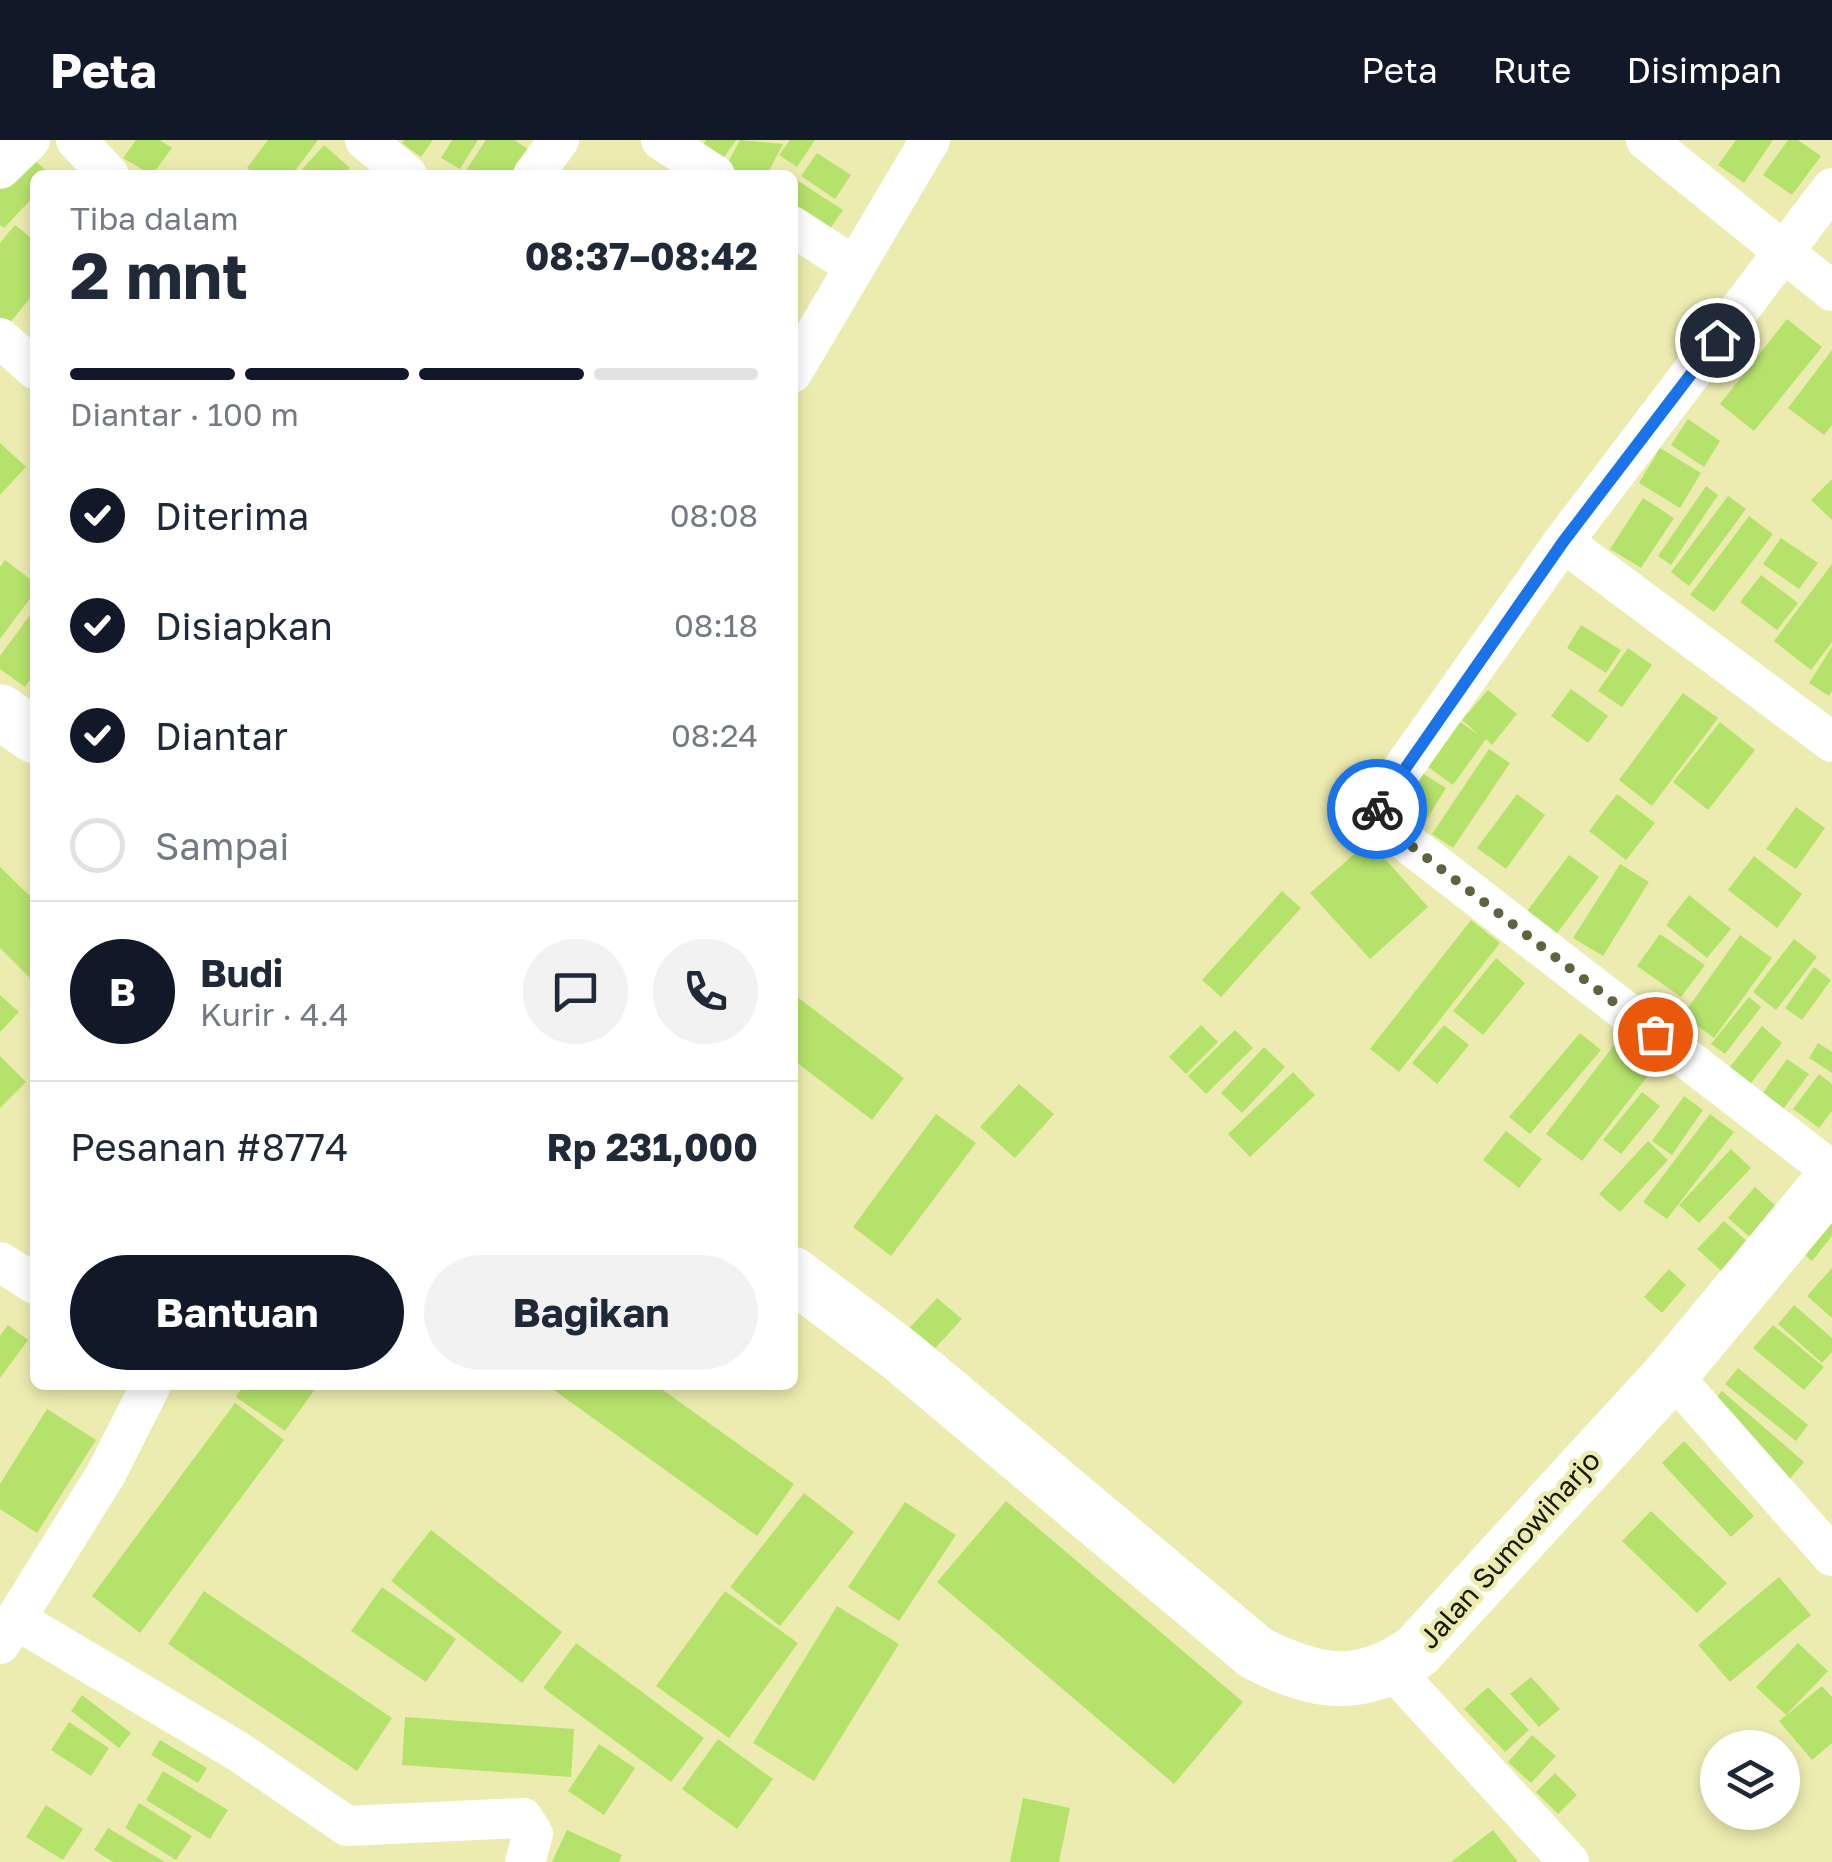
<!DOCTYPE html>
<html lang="id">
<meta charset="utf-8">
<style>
:root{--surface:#fff;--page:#f2f2f3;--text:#1f2937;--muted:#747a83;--line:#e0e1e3;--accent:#111827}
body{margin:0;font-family:"Golos Text",sans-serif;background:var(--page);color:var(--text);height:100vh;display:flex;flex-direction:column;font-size:38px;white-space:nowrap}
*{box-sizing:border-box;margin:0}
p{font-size:32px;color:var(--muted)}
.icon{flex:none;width:55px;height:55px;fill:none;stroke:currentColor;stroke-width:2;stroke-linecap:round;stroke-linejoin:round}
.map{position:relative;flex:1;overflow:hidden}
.details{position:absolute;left:30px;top:30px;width:768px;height:1220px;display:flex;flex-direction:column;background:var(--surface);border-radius:15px;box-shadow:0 5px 15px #0003}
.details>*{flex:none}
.tools{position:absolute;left:1700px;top:1590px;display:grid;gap:20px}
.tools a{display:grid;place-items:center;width:100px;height:100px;border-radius:50%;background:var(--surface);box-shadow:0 5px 15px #0003;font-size:50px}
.pin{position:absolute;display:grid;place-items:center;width:85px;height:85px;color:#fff;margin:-42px;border:5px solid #fff;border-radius:50%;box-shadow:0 2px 10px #0007}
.courier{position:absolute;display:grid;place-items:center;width:100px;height:100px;margin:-50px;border:8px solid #1a73e8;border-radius:50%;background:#fff;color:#222;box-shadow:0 2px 12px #0007}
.overview em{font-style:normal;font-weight:700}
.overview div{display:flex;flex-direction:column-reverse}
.overview{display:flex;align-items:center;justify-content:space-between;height:170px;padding:0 40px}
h1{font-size:65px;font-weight:700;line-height:75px}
.bar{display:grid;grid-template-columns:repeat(4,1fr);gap:15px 10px;align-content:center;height:120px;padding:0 40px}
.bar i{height:12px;border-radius:8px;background:var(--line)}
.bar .selected{background:var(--accent)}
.bar p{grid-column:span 4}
.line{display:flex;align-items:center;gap:25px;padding:0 40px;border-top:2px solid var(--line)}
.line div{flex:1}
.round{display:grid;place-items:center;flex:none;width:105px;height:105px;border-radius:52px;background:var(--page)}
ol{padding:0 40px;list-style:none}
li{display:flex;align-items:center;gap:30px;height:110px}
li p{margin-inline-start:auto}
li .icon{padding:10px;border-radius:50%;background:var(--accent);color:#fff;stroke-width:4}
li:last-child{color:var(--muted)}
li i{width:55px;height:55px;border:5px solid var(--line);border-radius:50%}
.button{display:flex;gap:20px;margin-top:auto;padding:20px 40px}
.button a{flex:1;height:115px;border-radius:60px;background:var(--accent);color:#fff;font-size:40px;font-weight:700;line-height:115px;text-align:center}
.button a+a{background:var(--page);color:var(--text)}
header{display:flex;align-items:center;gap:60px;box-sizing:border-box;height:140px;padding:0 50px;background:var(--accent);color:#fff}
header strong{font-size:48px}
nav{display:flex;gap:55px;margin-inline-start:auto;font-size:35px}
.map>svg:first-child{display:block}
.building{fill:#b5e26b}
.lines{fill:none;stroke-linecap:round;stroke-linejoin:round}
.street{stroke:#fff;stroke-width:40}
.secondary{stroke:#fff;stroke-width:55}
.done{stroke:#63623f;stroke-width:10;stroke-dasharray:0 18}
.route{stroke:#1a73e8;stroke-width:12}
.labels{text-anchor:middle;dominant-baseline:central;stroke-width:9;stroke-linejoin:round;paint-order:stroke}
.street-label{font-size:28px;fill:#181702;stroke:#edecb0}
</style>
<header>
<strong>Peta</strong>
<nav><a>Peta</a><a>Rute</a><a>Disimpan</a></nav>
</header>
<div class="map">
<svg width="1832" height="1722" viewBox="0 0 1832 1722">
<rect width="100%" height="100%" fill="#edecb0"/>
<path class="building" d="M 136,0 L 160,0 L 172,8 L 152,35 L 123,18 Z
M 268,0 L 318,0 L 292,35 L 256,35 L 247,28 Z
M 404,0 L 433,0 L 421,17 L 402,3 Z
M 452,0 L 478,0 L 460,29 L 441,18 Z
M 486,0 L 514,0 L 528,9 L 511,35 L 463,35 Z
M 706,0 L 736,0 L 716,29 L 696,15 Z
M 740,0 L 783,4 L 767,35 L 723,32 Z
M 790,0 L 815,0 L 797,27 L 779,15 Z
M 1736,0 L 1773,0 L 1744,43 L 1718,25 Z
M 1788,0 L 1798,0 L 1821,16 L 1792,55 L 1763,35 Z
M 324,5 L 350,28 L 344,35 L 297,35 Z
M 817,13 L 851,35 L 835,59 L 801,36 Z
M 28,14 L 51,35 L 35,35 L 35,55 L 4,88 L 0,85 L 0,43 Z
M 792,37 L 843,70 L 830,89 L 792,63 Z
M 15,85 L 35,101 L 35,152 L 8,185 L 0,178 L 0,103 Z
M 1787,179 L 1822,207 L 1754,291 L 1720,264 Z
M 1832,210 L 1832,285 L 1824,295 L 1788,268 Z
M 1688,279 L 1720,301 L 1704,327 L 1671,305 Z
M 0,303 L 26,327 L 0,355 Z
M 1660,308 L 1701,333 L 1680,368 L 1639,343 Z
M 1832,339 L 1832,380 L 1811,360 Z
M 1706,346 L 1718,355 L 1671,425 L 1658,416 Z
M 1728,356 L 1746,369 L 1689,446 L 1671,432 Z
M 1643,358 L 1674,378 L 1641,428 L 1610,409 Z
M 1749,376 L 1773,394 L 1714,472 L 1690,455 Z
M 1781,398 L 1818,423 L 1799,449 L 1763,424 Z
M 5,420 L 35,443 L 35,452 L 0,499 L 0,427 Z
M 1832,424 L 1832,502 L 1811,530 L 1774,501 Z
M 1761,435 L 1798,463 L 1777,490 L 1740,462 Z
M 35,468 L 35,533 L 25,547 L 0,529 L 0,516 Z
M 1581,485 L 1621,510 L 1606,533 L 1567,508 Z
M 1832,507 L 1832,551 L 1829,556 L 1809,543 Z
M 1628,508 L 1652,525 L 1622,567 L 1598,551 Z
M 1571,549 L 1608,576 L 1588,603 L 1551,576 Z
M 1488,550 L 1517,574 L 1492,605 L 1486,599 L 1453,645 L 1421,622 L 1453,577 L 1479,595 L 1462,580 Z
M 1683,553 L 1718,578 L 1652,666 L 1619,640 Z
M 1720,582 L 1755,610 L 1708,670 L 1673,642 Z
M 1489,609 L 1510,623 L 1453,708 L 1432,694 Z
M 1419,631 L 1446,648 L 1417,695 L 1390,679 Z
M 1517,654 L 1545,675 L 1506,729 L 1477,708 Z
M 1617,654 L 1655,683 L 1626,720 L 1589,691 Z
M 1796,667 L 1825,688 L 1796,729 L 1766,709 Z
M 1369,701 L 1428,767 L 1370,819 L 1310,753 Z
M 1569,715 L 1599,737 L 1555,796 L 1525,774 Z
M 1754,716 L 1802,754 L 1777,788 L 1728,750 Z
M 1620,724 L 1649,742 L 1603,816 L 1573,798 Z
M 0,727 L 35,761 L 35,843 L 0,808 Z
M 1282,751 L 1301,768 L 1221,857 L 1202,840 Z
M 1689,755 L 1731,789 L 1707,818 L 1666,785 Z
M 1471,780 L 1500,803 L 1399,932 L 1370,909 Z
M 1660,794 L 1705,825 L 1681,857 L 1637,826 Z
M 1740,795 L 1772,818 L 1714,898 L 1683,875 Z
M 1794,799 L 1817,817 L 1776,870 L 1753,852 Z
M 1496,818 L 1525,843 L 1483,895 L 1453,871 Z
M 1814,827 L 1831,840 L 1802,880 L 1785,868 Z
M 792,853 L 904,938 L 872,980 L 792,919 Z
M 0,855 L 19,872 L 0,892 Z
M 1749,857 L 1761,867 L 1725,914 L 1711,904 Z
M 1201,885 L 1218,902 L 1186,934 L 1169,917 Z
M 1444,885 L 1469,905 L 1437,944 L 1412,923 Z
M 1762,886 L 1782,903 L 1747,948 L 1726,932 Z
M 1235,890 L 1253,908 L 1206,954 L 1188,936 Z
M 1580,893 L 1601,910 L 1530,994 L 1509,977 Z
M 1818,903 L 1832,912 L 1832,933 L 1809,918 Z
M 1614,905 L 1650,933 L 1582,1021 L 1546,994 Z
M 1264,907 L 1285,927 L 1242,973 L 1221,953 Z
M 0,916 L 26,942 L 0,968 Z
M 1787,919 L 1809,934 L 1781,972 L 1760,957 Z
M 1293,932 L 1315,955 L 1250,1017 L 1228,994 Z
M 1819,934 L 1832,944 L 1832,971 L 1819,988 L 1793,969 Z
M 1019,944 L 1054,974 L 1015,1018 L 980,987 Z
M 1642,952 L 1660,966 L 1621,1014 L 1603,1000 Z
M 1684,956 L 1703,970 L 1672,1015 L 1652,1001 Z
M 936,974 L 976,1003 L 891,1116 L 853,1087 Z
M 1710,974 L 1734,992 L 1667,1079 L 1643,1062 Z
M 1506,991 L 1542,1019 L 1519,1048 L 1483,1020 Z
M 1648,1001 L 1668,1020 L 1620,1072 L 1599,1054 Z
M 1731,1009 L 1751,1028 L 1699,1083 L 1679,1065 Z
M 1755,1047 L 1777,1067 L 1750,1097 L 1728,1078 Z
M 1832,1080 L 1832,1096 L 1812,1121 L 1796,1108 Z
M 1724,1081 L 1756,1109 L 1729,1138 L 1697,1109 Z
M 1832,1128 L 1832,1178 L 1807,1156 Z
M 1669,1129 L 1686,1145 L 1662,1173 L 1644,1157 Z
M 937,1158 L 962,1179 L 928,1216 L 904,1194 Z
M 1794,1165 L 1832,1198 L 1832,1212 L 1822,1223 L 1778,1184 Z
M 8,1185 L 28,1200 L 0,1238 L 0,1196 Z
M 1773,1185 L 1824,1227 L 1804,1250 L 1753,1208 Z
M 1738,1228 L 1808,1285 L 1796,1301 L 1725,1244 Z
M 244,1245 L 318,1245 L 285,1291 L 236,1257 Z
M 547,1245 L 656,1245 L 794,1344 L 757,1396 Z
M 1722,1251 L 1804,1322 L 1788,1341 L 1707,1269 Z
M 235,1263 L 284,1300 L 140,1493 L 92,1456 Z
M 47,1269 L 96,1300 L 37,1393 L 0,1369 L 0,1344 Z
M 1684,1301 L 1754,1376 L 1731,1397 L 1662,1323 Z
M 804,1353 L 854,1392 L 780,1486 L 730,1447 Z
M 1006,1361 L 1243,1562 L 1174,1644 L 937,1442 Z
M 905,1362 L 956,1395 L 899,1481 L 848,1447 Z
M 1651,1371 L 1727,1443 L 1697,1473 L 1622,1401 Z
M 431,1390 L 562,1492 L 522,1543 L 391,1441 Z
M 1779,1437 L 1811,1475 L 1730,1542 L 1698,1505 Z
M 382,1447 L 456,1499 L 426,1542 L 351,1491 Z
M 204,1451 L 392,1578 L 357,1631 L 168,1504 Z
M 725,1451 L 798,1503 L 729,1598 L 656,1546 Z
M 837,1466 L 899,1504 L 814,1641 L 753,1603 Z
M 576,1503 L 704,1598 L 671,1642 L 543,1548 Z
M 1798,1503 L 1828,1531 L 1786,1575 L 1756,1547 Z
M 1531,1537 L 1560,1569 L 1539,1587 L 1510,1554 Z
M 1822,1546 L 1832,1557 L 1832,1603 L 1812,1620 L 1779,1581 Z
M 1488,1547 L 1529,1590 L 1505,1612 L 1464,1569 Z
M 82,1555 L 131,1593 L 119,1608 L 71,1571 Z
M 405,1577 L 574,1589 L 571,1637 L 402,1625 Z
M 69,1582 L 109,1608 L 91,1636 L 51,1610 Z
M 1532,1595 L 1556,1616 L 1531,1643 L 1508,1622 Z
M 718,1599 L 773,1639 L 737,1689 L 682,1649 Z
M 160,1600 L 207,1628 L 198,1643 L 151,1615 Z
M 599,1604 L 635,1628 L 604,1675 L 568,1651 Z
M 163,1631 L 228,1670 L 210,1699 L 146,1660 Z
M 1555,1633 L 1577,1655 L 1558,1674 L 1536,1652 Z
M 1023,1658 L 1070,1668 L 1059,1722 L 1010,1722 Z
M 139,1663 L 192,1696 L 176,1720 L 125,1688 Z
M 46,1665 L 83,1689 L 63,1720 L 26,1697 Z
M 108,1688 L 165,1722 L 113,1722 L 94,1710 Z
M 567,1690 L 622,1715 L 619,1722 L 552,1722 Z
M 1493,1690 L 1518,1722 L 1451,1722 Z"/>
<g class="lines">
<path class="street" d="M 76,0 L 109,35
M 365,0 L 407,35
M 661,0 L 715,35
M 1646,0 L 1832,151
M 0,29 L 30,0
M 533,35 L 559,0
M 1832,48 L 1563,402 L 1377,665 L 1383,684 L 1832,1031
M 792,86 L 854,126
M 0,198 L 35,229
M 792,233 L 930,0
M 1563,402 L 1832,602
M 0,1122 L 35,1144
M 1671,1234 L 1832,1416
M 17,1480 L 239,1612 L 347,1686 L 523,1678 L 533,1694 L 525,1722
M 0,1504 L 106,1334 L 151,1245
M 1392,1529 L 1569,1722"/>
<path class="secondary" d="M 0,572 L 35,596
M 792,1134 L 899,1214 L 1256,1513 C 1315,1543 1360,1552 1417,1511 L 1671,1234 L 1832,1040"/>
</g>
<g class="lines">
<path class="done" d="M 1377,669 L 1383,684 L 1655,894"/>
<path class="route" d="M 1377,669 L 1563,402 L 1717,200"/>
</g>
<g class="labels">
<g class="street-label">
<text transform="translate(1509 1409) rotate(-48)">Jalan Sumowiharjo</text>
</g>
</g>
</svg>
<div class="tools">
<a><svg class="icon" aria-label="layers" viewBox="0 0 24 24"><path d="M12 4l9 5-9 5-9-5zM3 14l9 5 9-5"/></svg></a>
</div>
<div class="pin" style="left:1655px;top:894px;background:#ea580c"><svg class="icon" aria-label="bag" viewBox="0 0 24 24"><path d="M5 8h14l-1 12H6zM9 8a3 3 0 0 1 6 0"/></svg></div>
<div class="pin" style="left:1717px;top:200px;background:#1f2937"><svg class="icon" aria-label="home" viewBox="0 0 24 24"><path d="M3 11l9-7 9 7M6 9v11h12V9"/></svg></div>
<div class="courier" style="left:1377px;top:669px"><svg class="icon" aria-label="bike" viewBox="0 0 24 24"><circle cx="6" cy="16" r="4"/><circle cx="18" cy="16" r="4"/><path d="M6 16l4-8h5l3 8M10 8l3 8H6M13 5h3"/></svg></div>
<section class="details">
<div class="overview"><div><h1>2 mnt</h1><p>Tiba dalam</p></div><em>08:37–08:42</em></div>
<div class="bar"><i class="selected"></i><i class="selected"></i><i class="selected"></i><i></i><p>Diantar · 100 m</p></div>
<ol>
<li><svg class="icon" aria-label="check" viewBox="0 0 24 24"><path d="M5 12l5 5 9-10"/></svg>Diterima<p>08:08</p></li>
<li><svg class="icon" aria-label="check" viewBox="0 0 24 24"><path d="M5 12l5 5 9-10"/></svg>Disiapkan<p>08:18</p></li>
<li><svg class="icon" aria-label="check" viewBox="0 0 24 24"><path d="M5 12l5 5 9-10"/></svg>Diantar<p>08:24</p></li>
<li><i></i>Sampai</li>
</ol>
<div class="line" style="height:180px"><b class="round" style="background:var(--accent);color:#fff">B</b><div><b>Budi</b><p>Kurir · 4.4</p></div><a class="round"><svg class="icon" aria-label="chat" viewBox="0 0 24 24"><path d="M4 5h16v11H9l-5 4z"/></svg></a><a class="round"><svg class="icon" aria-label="phone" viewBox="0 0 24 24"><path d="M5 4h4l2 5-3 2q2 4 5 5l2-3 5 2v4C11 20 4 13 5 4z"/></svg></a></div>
<div class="line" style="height:130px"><div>Pesanan #8774</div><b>Rp 231,000</b></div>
<div class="button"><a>Bantuan</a><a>Bagikan</a></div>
</section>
</div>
